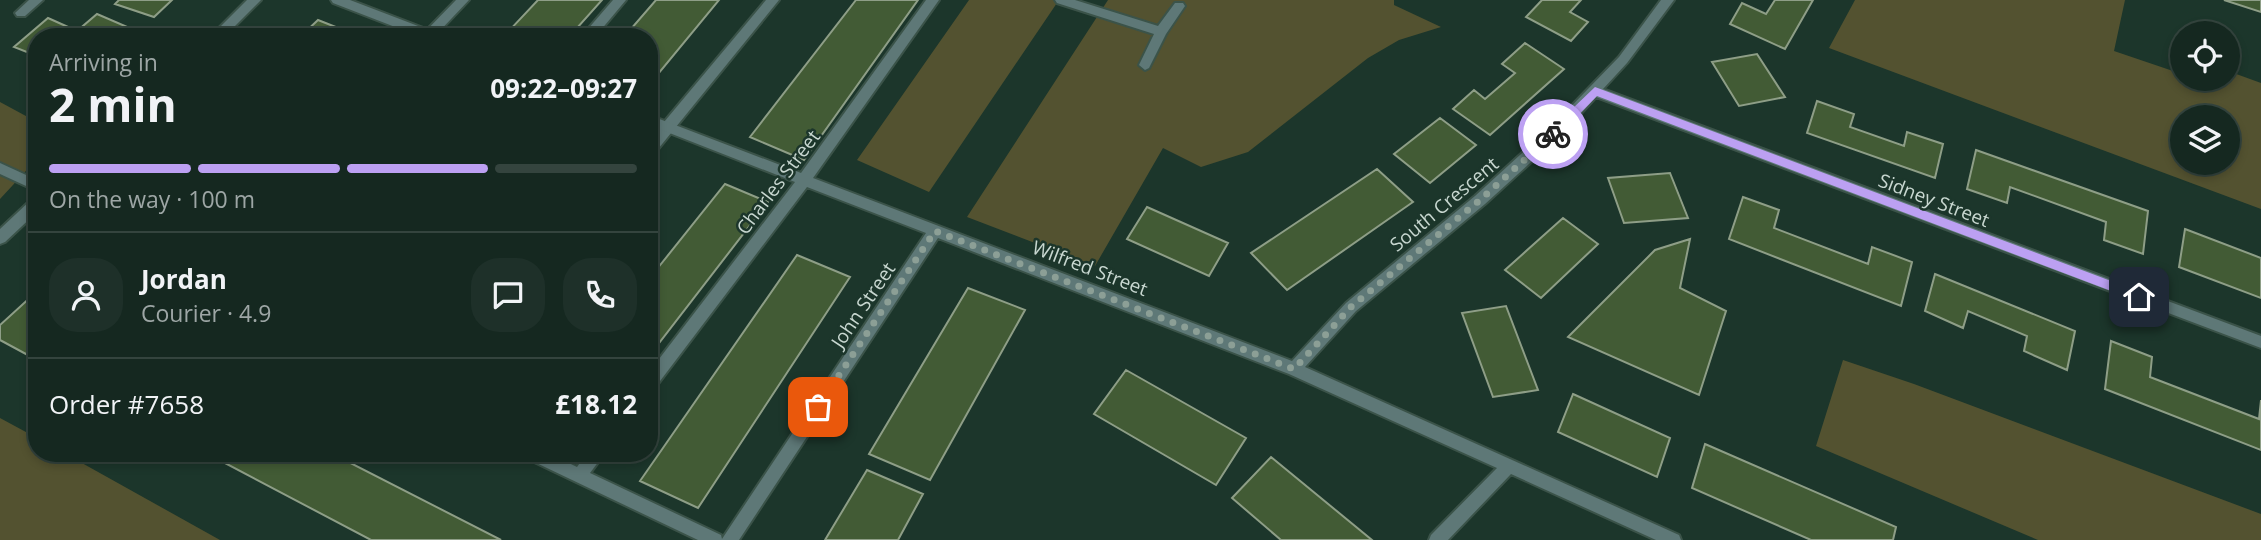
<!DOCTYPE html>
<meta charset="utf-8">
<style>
:root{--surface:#152820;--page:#1e3029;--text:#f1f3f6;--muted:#9da6a5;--line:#34443e;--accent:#bca0f2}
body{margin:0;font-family:"Open Sans",sans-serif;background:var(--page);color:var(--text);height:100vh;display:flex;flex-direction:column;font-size:26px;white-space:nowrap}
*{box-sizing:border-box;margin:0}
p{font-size:23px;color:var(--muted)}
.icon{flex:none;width:38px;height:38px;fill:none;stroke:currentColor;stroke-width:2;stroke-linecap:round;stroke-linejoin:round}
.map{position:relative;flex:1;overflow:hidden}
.panel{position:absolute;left:28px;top:28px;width:630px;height:434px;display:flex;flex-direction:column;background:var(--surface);border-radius:28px;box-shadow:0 4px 10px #0003,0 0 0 2px var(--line)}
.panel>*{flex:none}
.controls{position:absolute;left:2170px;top:21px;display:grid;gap:14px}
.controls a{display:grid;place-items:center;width:70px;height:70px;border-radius:50%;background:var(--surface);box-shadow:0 4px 10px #0003,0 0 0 2px var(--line);font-size:35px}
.pin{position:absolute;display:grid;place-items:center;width:60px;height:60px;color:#fff;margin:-30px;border-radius:14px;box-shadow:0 4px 10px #0006}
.courier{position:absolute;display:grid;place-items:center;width:70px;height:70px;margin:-35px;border:5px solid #bca0f2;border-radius:50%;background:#fff;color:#222;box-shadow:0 2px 9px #0007}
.headline em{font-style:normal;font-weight:700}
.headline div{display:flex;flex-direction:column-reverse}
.headline{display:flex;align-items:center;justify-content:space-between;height:119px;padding:0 21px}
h1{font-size:46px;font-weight:700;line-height:52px}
.bar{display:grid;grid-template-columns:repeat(4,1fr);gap:10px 7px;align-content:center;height:84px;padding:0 21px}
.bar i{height:9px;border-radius:5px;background:var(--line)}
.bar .active{background:var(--accent)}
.bar p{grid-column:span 4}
.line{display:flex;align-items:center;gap:18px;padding:0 21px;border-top:2px solid var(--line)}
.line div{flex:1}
.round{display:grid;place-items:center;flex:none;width:74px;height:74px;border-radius:28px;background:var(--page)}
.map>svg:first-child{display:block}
.green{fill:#535230;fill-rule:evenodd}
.building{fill:#425b35;stroke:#8e9e87;stroke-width:2}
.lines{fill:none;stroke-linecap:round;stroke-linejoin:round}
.service-casing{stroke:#3b5349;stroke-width:4}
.minor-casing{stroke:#3b5349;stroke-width:4}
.tertiary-casing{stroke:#3b5349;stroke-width:4}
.service{fill:#5e7877;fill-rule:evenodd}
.minor{fill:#5e7877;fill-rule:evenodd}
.tertiary{fill:#5e7877;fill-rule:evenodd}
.route{fill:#bca0f2}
.done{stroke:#8c9f96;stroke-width:7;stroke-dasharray:0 12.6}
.labels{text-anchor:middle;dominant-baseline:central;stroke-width:5;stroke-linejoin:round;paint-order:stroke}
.street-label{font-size:19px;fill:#c8d7d0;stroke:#1c362b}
</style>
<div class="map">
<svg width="2261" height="540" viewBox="0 0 2261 540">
<rect width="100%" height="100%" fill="#1c362b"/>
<path class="green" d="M 969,0 L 1059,0 L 929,192 L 857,160 Z
M 1108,0 L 1394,0 L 1394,5 L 1441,27 L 1399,40 L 1368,58 L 1248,152 L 1201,167 L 1163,148 L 1095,266 L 967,217 Z
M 1855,0 L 2125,0 L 2114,51 L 2173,71 L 2176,53 L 2182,55 L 2182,79 L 2228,79 L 2228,71 L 2261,83 L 2261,209 L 1829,48 ZM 2182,117 L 2228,117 L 2228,163 L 2182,163 Z
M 0,102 L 37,122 L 37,159 L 0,199 Z
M 1843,360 L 1914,384 L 2261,514 L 2261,540 L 2038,540 L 1816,446 Z
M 0,418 L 37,438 L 37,453 L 64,453 L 220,540 L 0,540 Z"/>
<path class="building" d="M 119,0 L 172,0 L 154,17 L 115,4 Z
M 538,0 L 602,0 L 569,37 L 513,37 L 506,34 Z
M 656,0 L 719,0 L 649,85 L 649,37 L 624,37 Z
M 856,0 L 918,0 L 804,160 L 750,137 Z
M 1542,0 L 1581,0 L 1570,12 L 1588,22 L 1571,41 L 1526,17 Z
M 1775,0 L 1813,0 L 1785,49 L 1730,24 L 1742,3 L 1766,14 Z
M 2224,0 L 2261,0 L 2261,12 Z
M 97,14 L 132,29 L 123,37 L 37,37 L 37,56 L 14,47 L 48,18 L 77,31 Z
M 318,20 L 361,37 L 300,37 Z
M 1525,43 L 1564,69 L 1490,135 L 1453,109 L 1474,90 L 1485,99 L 1515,73 L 1502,64 Z
M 1757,54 L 1785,97 L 1739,106 L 1712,62 Z
M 1817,101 L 1854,114 L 1850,127 L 1904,146 L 1907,132 L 1943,144 L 1935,178 L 1807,133 Z
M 1440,118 L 1476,145 L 1430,183 L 1394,154 Z
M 1976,150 L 2148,211 L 2143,254 L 2104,240 L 2106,222 L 2010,187 L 2007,203 L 1967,189 Z
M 1377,169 L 1413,202 L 1287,290 L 1251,253 Z
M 1670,173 L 1688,218 L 1624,223 L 1608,178 Z
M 725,184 L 768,202 L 649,356 L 649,279 Z
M 1743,197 L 1779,210 L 1774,228 L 1868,264 L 1872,247 L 1912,262 L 1901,306 L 1729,239 Z
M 1147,207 L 1228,243 L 1209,276 L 1127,239 Z
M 1563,218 L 1598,244 L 1541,298 L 1505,270 Z
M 2185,229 L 2261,258 L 2261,298 L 2179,267 Z
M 1690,239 L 1680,288 L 1726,311 L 1699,395 L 1568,337 L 1655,250 Z
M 797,255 L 850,277 L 698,508 L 640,481 Z
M 1935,274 L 2075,331 L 2067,370 L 2024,351 L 2027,336 L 1968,311 L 1963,328 L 1925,311 Z
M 968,288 L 1025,310 L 930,480 L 869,454 Z
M 33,295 L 37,297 L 37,360 L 0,340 L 0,325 Z
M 1506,306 L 1538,390 L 1493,397 L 1462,313 Z
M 2111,341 L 2152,357 L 2150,377 L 2259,419 L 2261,400 L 2261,450 L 2105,389 Z
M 1126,370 L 1246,438 L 1216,485 L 1094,414 Z
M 1573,394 L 1670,438 L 1657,477 L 1558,432 Z
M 1705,444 L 1896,527 L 1893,540 L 1811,540 L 1692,488 Z
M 206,453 L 331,453 L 501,540 L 371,540 Z
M 1271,457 L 1372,540 L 1281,540 L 1232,498 Z
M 867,470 L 923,494 L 898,540 L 825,540 Z"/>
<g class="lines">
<g class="service-casing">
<path id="service" d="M 456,0 L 469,0 L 434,37 L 420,37 Z
M 766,0 L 779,0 L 654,154 L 649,155 L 649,140 Z"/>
</g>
<g class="minor-casing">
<path id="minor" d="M 29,0 L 43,0 L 25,16 L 17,16 L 15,13 Z
M 331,0 L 350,0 L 439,34 L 441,37 L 421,37 L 333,3 Z
M 613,0 L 626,0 L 595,37 L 581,37 Z
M 926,0 L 939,0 L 813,178 L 1292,361 L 1346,303 L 1475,196 L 1554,124 L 1619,57 L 1661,0 L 1674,0 L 1627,63 L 1603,89 L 2261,336 L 2261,348 L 1596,97 L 1564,132 L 1485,204 L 1356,311 L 1305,367 L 1679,535 L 1681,540 L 1656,540 L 1511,474 L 1448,540 L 1429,540 L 1431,535 L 1497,468 L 1289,374 L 938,238 L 739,540 L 698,540 L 526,458 L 523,453 L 548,453 L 577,467 L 587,453 L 605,453 L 590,473 L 721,535 L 722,539 L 926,233 L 807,187 L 654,389 L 649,391 L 649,372 L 795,182 L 649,125 L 649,115 L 801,173 Z
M 1055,0 L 1075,0 L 1158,26 L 1175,3 L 1183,3 L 1185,6 L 1166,34 L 1149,68 L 1145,70 L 1139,65 L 1154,34 L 1057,3 Z
M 0,163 L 37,180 L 37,191 L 0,174 Z"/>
</g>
<g class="tertiary-casing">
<path id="tertiary" d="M 247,0 L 261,0 L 224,37 L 210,37 Z
M 37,198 L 37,212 L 5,242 L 0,244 L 0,229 L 32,199 Z"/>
</g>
<use href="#service" class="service"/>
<use href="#minor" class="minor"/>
<use href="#tertiary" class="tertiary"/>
</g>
<path class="route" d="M 1595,87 L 2143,293 L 2145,297 L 2139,302 L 2135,300 L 1597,96 L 1557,137 L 1549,137 L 1549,131 Z"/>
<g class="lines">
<path class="done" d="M 818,407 L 935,231 L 1294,369 L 1351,307 L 1480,200 L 1553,134"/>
</g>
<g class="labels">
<g class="street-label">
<text transform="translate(778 182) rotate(-53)">Charles Street</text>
<text transform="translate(1934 200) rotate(21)">Sidney Street</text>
<text transform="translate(1444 204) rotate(-40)">South Crescent</text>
<text transform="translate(1090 268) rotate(21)">Wilfred Street</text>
<text transform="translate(863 305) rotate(-56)">John Street</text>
</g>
</g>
</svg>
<div class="controls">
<a><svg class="icon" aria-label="locate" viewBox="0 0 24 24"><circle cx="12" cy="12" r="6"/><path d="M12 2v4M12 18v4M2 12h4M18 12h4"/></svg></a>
<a><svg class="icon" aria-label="layers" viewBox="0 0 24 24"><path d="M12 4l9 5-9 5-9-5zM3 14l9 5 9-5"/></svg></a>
</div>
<div class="pin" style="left:818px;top:407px;background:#ea580c"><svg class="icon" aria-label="bag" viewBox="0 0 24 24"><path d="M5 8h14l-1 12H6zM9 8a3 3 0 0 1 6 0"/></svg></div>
<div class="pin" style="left:2139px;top:297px;background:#1f2937"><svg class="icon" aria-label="home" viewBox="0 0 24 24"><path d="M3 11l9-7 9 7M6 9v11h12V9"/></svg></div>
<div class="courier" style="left:1553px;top:134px"><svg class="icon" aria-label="bike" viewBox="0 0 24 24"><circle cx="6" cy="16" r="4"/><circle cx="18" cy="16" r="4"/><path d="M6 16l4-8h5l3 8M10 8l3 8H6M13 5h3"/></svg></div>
<section class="panel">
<div class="headline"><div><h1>2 min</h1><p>Arriving in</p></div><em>09:22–09:27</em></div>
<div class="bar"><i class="active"></i><i class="active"></i><i class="active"></i><i></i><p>On the way · 100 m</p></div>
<div class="line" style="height:126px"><a class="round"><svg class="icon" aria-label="person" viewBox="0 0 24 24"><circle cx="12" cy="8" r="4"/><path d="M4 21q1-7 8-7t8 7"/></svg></a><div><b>Jordan</b><p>Courier · 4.9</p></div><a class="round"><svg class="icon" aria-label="chat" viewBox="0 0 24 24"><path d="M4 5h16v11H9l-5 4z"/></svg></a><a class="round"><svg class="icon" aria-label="phone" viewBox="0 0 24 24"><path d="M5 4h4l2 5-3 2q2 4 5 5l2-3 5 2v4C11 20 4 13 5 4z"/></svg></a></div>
<div class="line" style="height:91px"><div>Order #7658</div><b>£18.12</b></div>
</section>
</div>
